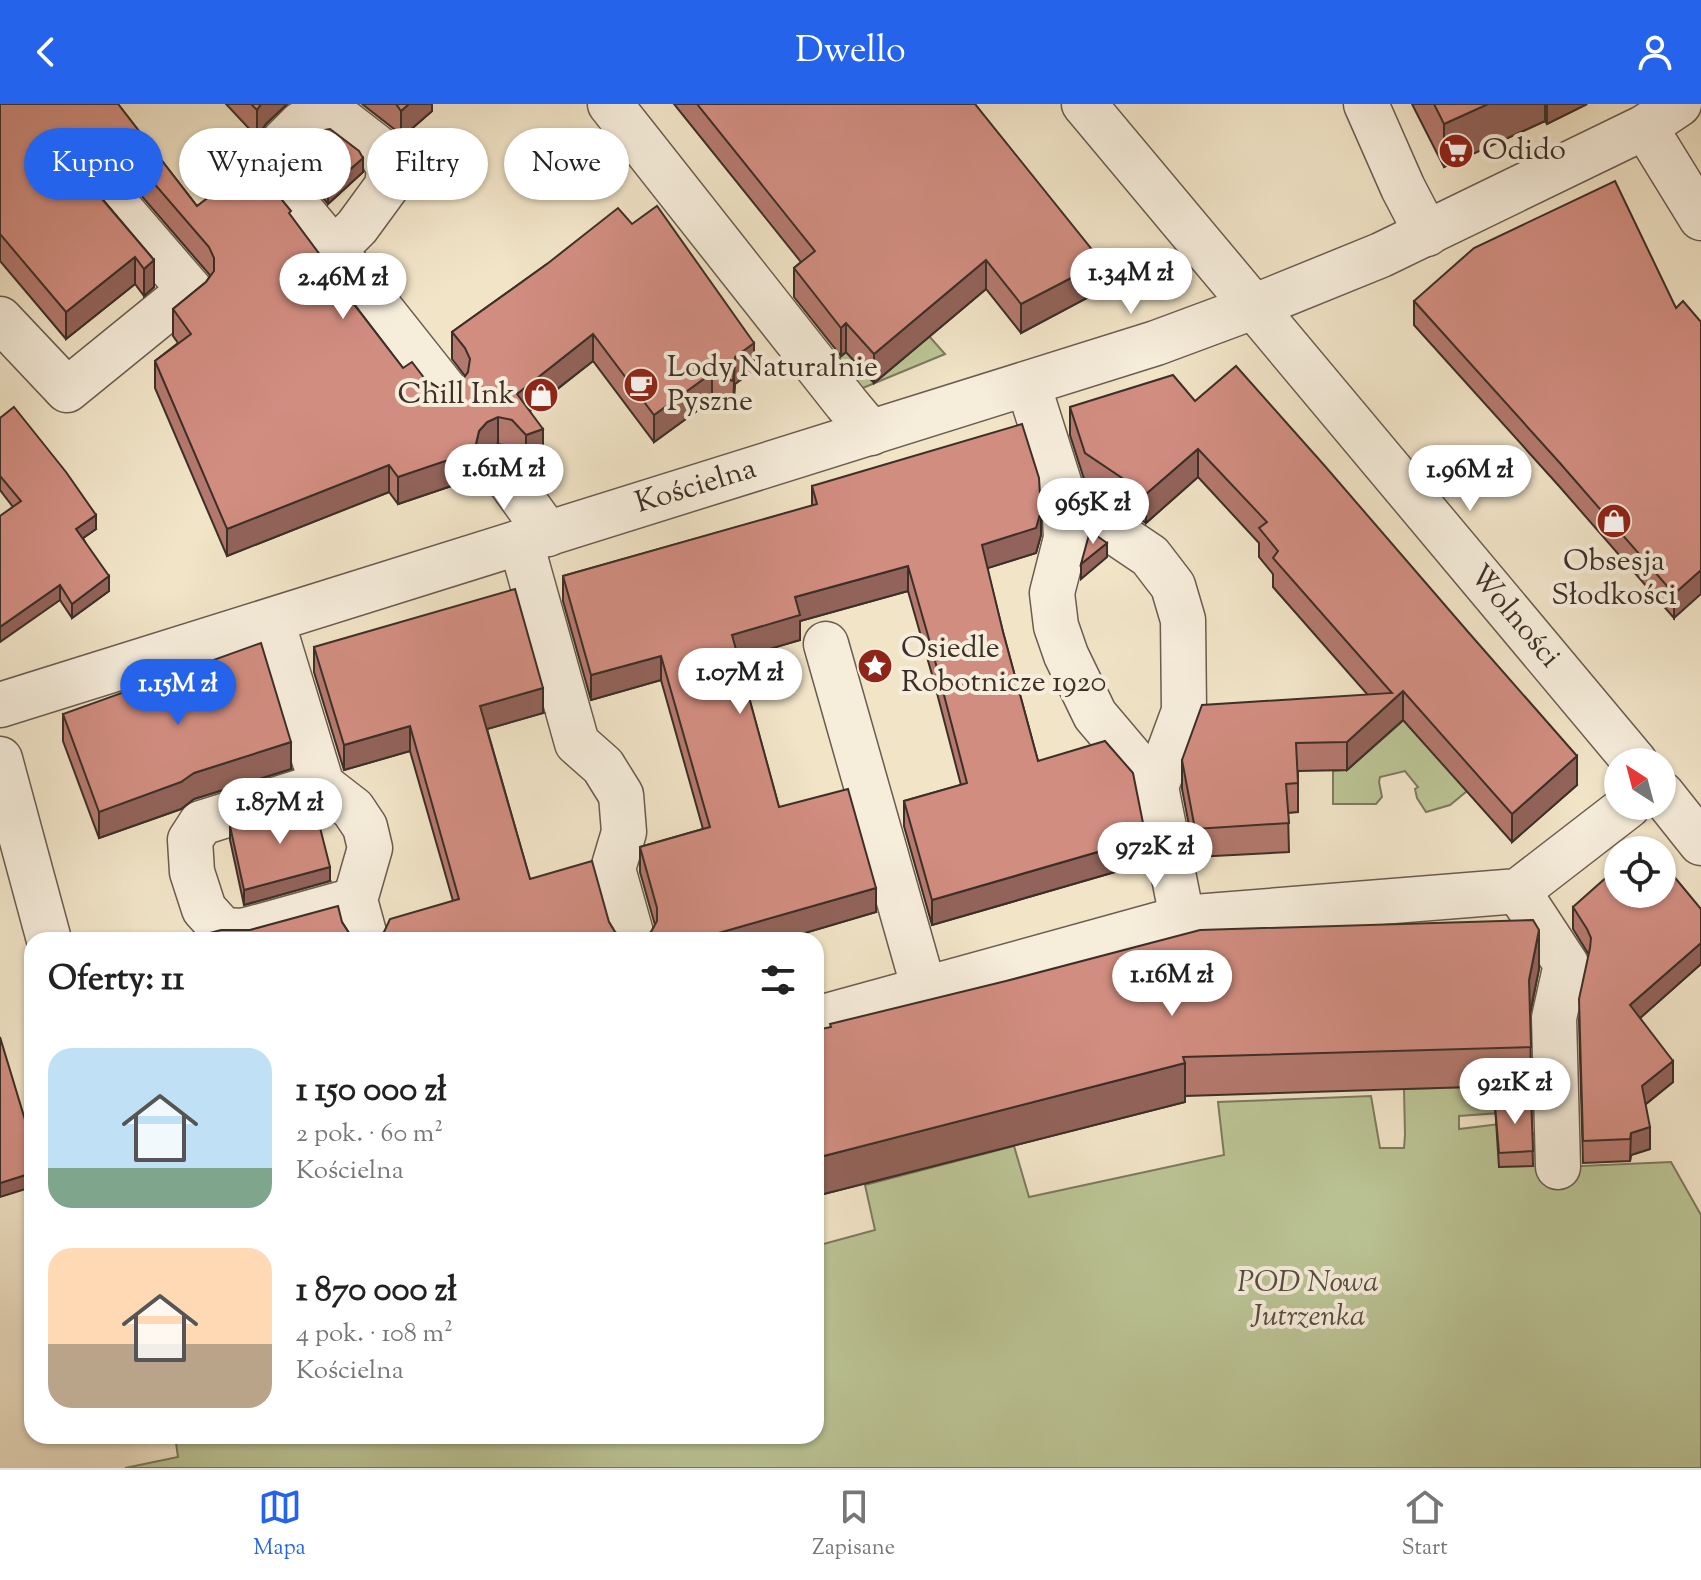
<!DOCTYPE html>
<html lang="pl">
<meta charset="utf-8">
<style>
:root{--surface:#fff;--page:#f2f2f2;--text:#222;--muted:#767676;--line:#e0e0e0;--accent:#2563eb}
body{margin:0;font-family:"Sorts Mill Goudy",serif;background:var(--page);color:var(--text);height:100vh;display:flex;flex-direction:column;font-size:30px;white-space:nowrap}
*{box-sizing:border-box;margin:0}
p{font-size:26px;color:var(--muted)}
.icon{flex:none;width:44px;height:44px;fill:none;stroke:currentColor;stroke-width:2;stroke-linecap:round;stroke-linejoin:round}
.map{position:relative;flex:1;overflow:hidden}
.drawer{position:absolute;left:24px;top:828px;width:800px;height:512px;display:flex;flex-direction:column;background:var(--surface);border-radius:24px;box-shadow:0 2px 6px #0004}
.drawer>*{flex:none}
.hud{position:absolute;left:24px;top:24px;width:800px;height:72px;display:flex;gap:16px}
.needle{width:52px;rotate:324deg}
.fabs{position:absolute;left:1604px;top:644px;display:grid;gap:16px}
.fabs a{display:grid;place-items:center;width:72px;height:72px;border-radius:50%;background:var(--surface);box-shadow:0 2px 6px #0004;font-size:40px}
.price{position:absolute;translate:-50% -68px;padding:0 18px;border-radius:28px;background:#fff;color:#222;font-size:26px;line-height:52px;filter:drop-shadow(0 2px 4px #0008)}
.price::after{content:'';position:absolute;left:50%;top:48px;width:24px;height:18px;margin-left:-12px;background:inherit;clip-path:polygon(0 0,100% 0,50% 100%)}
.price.on{background:var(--accent);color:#fff}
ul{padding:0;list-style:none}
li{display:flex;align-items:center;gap:24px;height:200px;padding:0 24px}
li span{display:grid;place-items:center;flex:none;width:224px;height:160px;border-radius:24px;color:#555}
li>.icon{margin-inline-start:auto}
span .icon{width:96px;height:96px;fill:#fffc;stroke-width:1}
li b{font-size:34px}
h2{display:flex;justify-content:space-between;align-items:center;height:96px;padding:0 24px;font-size:34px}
.tag{padding:0 28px;border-radius:36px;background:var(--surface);box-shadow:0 2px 6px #0004;font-size:28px;line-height:72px}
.tag.on{background:var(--accent);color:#fff}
header{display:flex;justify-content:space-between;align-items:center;height:104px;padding:0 24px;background:var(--accent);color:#fff;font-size:36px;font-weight:600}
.menu{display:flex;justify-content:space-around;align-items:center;height:112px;border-top:2px solid var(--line);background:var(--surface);font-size:22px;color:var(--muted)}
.menu a{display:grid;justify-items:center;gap:4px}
.menu .on{color:var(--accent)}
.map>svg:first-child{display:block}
.green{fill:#bbc495;stroke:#7c7a5e;stroke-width:2}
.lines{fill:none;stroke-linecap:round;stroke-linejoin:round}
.minor-casing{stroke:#6a5c4f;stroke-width:47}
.minor{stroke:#f6eddb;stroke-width:44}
.wall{fill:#b4796e;stroke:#3d2f27;stroke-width:2}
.shaded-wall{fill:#92635a;stroke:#3d2f27;stroke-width:2}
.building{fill:#d18d80;stroke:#3d2f27;stroke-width:2}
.labels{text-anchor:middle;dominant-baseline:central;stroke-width:8;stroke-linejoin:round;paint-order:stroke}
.poi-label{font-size:30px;fill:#3d2f27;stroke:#f6eddb;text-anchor:start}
.street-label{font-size:30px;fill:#3d2f27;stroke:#f6eddb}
.park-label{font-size:30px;font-style:italic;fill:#564d3d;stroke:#f6eddb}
</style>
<header><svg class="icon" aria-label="back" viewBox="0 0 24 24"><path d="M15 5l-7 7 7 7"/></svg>Dwello<svg class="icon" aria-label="person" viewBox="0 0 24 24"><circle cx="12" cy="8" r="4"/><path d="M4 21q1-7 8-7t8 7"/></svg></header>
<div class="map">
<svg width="1701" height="1364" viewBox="0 0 1701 1364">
<rect width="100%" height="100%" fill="#f1e4c7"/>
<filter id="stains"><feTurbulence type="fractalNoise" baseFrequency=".0025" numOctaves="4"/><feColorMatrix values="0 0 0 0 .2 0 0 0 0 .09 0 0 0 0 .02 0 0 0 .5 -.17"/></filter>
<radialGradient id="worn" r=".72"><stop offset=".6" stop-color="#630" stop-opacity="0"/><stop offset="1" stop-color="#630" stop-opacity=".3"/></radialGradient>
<g class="green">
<path d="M 929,232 L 945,250 L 858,286 L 835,258 L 846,248 L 874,278 Z"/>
<path d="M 1445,580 L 1467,687 L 1450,701 L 1426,708 L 1417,694 L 1415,685 L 1418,683 L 1405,667 L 1380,673 L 1379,678 L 1382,693 L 1376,700 L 1333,700 L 1333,667 L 1347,666 Z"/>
<path d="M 1500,982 L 1500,1009 L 1459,1012 L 1459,1025 L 1524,1017 L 1559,1063 L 1671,1058 L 1701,1111 L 1701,1364 L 125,1364 L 178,1353 L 175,1332 L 816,1332 L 816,1142 L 875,1126 L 865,1081 L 1014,1042 L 1029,1093 L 1224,1051 L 1218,998 L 1371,992 L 1380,1044 L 1404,1044 L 1405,1031 L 1404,985 Z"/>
</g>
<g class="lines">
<defs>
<g id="minor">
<path d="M 610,0 L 846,299 L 871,329"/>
<path d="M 1084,0 L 1635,658"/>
<path d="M 1366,0 L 1403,84 L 1427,130"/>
<path d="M 1645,23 L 1701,114"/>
<path d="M 334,146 L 357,123 L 387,82 L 389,65 L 379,45 L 339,14 L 320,14 L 301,20 L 284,37 L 273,53 L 274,67 L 279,80 L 334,146 L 445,286"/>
<path d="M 0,215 L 67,286 L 190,186 L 108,91"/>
<path d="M 1028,280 L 1064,394 L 1066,434 L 1052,489 L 1056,522 L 1066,551 L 1095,611 L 1156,683 L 1182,814"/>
<path d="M 501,365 L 548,430"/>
<path d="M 1064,394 L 1150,452 L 1173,482 L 1183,516 L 1184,607 L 1156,683"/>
<path d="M 521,439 L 577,639 L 603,662 L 621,691 L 624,728 L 613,765 L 633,836"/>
<path d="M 272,517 L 322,681 L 353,705 L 365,723 L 370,744 L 355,796 L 366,836"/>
<path d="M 826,540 L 924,885"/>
<path d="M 0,601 L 1156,239 L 1253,203 L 1381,151 L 1645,23 L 1679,0"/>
<path d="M 0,655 L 49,836"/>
<path d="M 322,681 L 201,719 L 190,736 L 192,768 L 204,805 L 223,826 L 243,827 L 355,796"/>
<path d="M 1662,690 L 1701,739"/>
<path d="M 1518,787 L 1566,860 L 1554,914 L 1558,1063"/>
<path d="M 816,915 L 1182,814 L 1518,787 L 1628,702"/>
</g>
</defs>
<use href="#minor" class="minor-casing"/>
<use href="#minor" class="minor"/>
</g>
<g class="wall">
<path d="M 0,0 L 118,0 L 197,102 L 260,69 L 335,175 L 403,264 L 425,275 L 437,283 L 449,284 L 460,279 L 465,272 L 452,255 L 452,228 L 547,160 L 754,266 L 735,280 L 733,304 L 712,296 L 654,338 L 593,257 L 530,307 L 543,352 L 526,357 L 512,343 L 498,340 L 487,344 L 479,354 L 478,373 L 398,400 L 389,388 L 227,452 L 155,284 L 155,257 L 178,239 L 173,232 L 173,205 L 206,178 L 210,172 L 209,170 L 127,75 L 115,67 L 103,67 L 92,72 L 88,78 L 154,156 L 154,183 L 144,192 L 135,180 L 66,235 L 0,157 Z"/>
<path d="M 226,0 L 287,0 L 266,20 L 257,33 Z"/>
<path d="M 362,0 L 432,0 L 432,7 L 401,34 L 394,25 Z"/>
<path d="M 674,0 L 975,0 L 1102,186 L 1021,229 L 986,185 L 874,279 L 846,248 L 841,252 L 794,193 L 794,164 L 801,158 Z"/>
<path d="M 1412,0 L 1587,0 L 1547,20 L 1545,17 L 1444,63 Z"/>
<path d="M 299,46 L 363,68 L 328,100 L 301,67 L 299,60 Z"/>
<path d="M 1414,197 L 1676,204 L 1674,514 L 1559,382 L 1414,221 Z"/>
<path d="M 1195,297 L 1577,681 L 1512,738 L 1403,616 L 1347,666 L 1298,667 L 1298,708 L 1288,709 L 1289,748 L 1195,753 L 1182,685 L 1182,656 L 1368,591 L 1273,483 L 1273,470 L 1259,453 L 1259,439 L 1198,373 L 1146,419 L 1085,378 L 1070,331 L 1070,303 Z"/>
<path d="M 0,314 L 96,425 L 83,434 L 109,487 L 72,514 L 60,496 L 13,403 L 0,386 Z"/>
<path d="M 812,382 L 1041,431 L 1036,449 L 987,464 L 1003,528 L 1038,657 L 1146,759 L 932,821 L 904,722 L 904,697 L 961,681 L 933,574 L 908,487 L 800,517 L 800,536 L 738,554 L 779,703 L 876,808 L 781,836 L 184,836 L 250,826 L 342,818 L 349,829 L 359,835 L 372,835 L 453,797 L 410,647 L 344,666 L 314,568 L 314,543 L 543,609 L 487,625 L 530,775 L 609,818 L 615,828 L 626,835 L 640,835 L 651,828 L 655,821 L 640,768 L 640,743 L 703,725 L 661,576 L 591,596 L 563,497 L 563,472 L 812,402 Z"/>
<path d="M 63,610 L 291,665 L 194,695 L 181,705 L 99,734 L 63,637 Z"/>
<path d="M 230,722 L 330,777 L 244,801 L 230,736 Z"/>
<path d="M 1573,803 L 1701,860 L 1640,914 L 1673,978 L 1645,1001 L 1650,1045 L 1631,1051 L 1630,1057 L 1583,1059 L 1579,916 L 1589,851 L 1573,825 Z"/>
<path d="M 1539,865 L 1530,910 L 1531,981 L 1185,992 L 1185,998 L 816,1092 L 816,926 Z"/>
<path d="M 1531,992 L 1533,1062 L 1499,1063 L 1495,1001 Z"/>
</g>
<g class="shaded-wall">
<path d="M 261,0 L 287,0 L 266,20 L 257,33 L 257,6 Z"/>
<path d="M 409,0 L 432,0 L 432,7 L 401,34 L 401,7 Z"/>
<path d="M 1488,0 L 1545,0 L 1545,17 L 1444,63 L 1444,20 Z"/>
<path d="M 1547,0 L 1587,0 L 1547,20 Z"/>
<path d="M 103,40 L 103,67 L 92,72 L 85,82 L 84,70 L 85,55 L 92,45 Z"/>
<path d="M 363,54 L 363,68 L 328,100 L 328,85 Z"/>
<path d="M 135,153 L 135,180 L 66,235 L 66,208 Z"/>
<path d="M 154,156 L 154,183 L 144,192 L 144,165 Z"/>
<path d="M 986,156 L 986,185 L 874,279 L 874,250 Z"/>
<path d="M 1102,158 L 1102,186 L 1021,229 L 1021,200 Z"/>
<path d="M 846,219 L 846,248 L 841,252 L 841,224 Z"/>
<path d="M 593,230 L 593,257 L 517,316 L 517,290 Z"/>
<path d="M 754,239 L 754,266 L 735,280 L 733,304 L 735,253 Z"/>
<path d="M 712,269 L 712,296 L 654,338 L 654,311 Z"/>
<path d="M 498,313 L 498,340 L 487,344 L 479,354 L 478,373 L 398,400 L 398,373 L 476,340 L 479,327 L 487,318 Z"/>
<path d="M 543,325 L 543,352 L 526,357 L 526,331 Z"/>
<path d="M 1198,345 L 1198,373 L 1146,419 L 1146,390 Z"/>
<path d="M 389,361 L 389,388 L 227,452 L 227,425 Z"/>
<path d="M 1041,407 L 1041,431 L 1036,449 L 982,466 L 982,441 Z"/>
<path d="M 96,411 L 96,425 L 76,439 L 76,425 Z"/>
<path d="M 1107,439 L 1107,453 L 1081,475 L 1081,460 Z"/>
<path d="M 908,462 L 908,487 L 800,517 L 800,536 L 732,556 L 732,531 L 795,493 Z"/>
<path d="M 1701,466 L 1701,490 L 1674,514 L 1674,490 Z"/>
<path d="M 109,472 L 109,487 L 72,514 L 72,500 Z"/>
<path d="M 60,481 L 60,496 L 0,538 L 0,523 Z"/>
<path d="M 661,552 L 661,576 L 591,596 L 591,571 Z"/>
<path d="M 543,584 L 543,609 L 480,627 L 480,602 Z"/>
<path d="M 1403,587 L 1403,616 L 1347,666 L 1347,638 Z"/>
<path d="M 410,622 L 410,647 L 344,666 L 344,641 Z"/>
<path d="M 291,638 L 291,665 L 194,695 L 181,705 L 99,734 L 99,708 L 194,669 Z"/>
<path d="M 1577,652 L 1577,681 L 1512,738 L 1512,710 Z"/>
<path d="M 1146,734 L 1146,759 L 932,821 L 932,796 Z"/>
<path d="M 330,763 L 330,777 L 244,801 L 244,786 Z"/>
<path d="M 876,784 L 876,808 L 781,836 L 694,836 Z"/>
<path d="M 1539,826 L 1539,865 L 1529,914 L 1529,876 Z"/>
<path d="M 1701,839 L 1701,860 L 1630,923 L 1630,901 Z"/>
<path d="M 1673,957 L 1673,978 L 1642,1003 L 1642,982 Z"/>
<path d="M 1185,959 L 1185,998 L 816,1092 L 816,1054 Z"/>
<path d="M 1650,1023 L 1650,1045 L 1631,1051 L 1630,1057 L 1631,1029 Z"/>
<path d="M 32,1069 L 32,1083 L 0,1093 L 0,1079 Z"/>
</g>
<g class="building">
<path d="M 0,0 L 118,0 L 197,102 L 254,58 L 260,69 L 291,107 L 289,109 L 335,171 L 333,173 L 403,264 L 412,258 L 425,275 L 437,283 L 449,284 L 460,279 L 468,268 L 470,255 L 465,244 L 452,228 L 547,160 L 618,104 L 632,120 L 657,102 L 754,239 L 735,253 L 733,277 L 712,269 L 654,311 L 593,230 L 517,290 L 543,325 L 526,331 L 512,316 L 498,313 L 487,318 L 479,327 L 476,340 L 478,346 L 398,373 L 389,361 L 227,425 L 155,257 L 191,230 L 173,205 L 206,178 L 214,167 L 214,154 L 209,143 L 127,48 L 115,40 L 103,40 L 92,45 L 85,55 L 84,70 L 89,80 L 154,156 L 144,165 L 135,153 L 66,208 L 0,130 Z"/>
<path d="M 251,0 L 261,0 L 257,6 Z"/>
<path d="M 396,0 L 409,0 L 401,7 Z"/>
<path d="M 697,0 L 975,0 L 1102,158 L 1021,200 L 986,156 L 874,250 L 846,219 L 841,224 L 794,164 L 815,147 Z"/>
<path d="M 1434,0 L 1488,0 L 1444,20 Z"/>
<path d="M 330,25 L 359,47 L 363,54 L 328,85 L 301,53 L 299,46 L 314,28 Z"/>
<path d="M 1615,77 L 1676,204 L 1683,197 L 1701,218 L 1701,466 L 1674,490 L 1559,358 L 1414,197 L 1474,144 Z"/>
<path d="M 1236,262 L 1324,361 L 1469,529 L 1577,652 L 1512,710 L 1403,587 L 1347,638 L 1296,639 L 1298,679 L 1286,680 L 1289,719 L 1195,725 L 1182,656 L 1202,601 L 1392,589 L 1273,454 L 1278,447 L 1259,424 L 1267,418 L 1198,345 L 1146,390 L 1085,349 L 1070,303 L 1173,271 L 1195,297 Z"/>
<path d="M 14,303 L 66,368 L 96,411 L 76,425 L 109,472 L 72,500 L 60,481 L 0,523 L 0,412 L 21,397 L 0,372 L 0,314 Z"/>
<path d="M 1022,320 L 1039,374 L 1041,407 L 1036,424 L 982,441 L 1003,528 L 1038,657 L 1105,637 L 1133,669 L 1146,734 L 932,796 L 904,697 L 967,679 L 933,549 L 908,462 L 795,493 L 800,511 L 732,531 L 779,703 L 848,685 L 876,784 L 694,836 L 184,836 L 221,826 L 250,826 L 338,802 L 342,818 L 349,829 L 359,835 L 372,835 L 384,828 L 390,815 L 459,795 L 410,622 L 344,641 L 314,543 L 515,485 L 543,584 L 480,602 L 530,775 L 592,757 L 609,818 L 615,828 L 626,835 L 640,835 L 651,828 L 657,817 L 657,804 L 640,743 L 710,723 L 661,552 L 591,571 L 563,472 L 817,400 L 812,382 Z"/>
<path d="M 1090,427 L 1107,439 L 1081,460 Z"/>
<path d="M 261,539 L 291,638 L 194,669 L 181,678 L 99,708 L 63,610 Z"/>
<path d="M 313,696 L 330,763 L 244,786 L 230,722 Z"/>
<path d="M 1646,739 L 1652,746 L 1638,746 Z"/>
<path d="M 1662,758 L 1701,805 L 1701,839 L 1630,901 L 1673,957 L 1642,982 L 1650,1023 L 1631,1029 L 1630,1035 L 1583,1037 L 1579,895 L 1590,844 L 1591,834 L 1587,825 L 1573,803 L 1618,763 L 1618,790 L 1662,790 Z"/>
<path d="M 1533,816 L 1539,826 L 1529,876 L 1531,943 L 1183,953 L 1185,959 L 816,1054 L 816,926 L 831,923 L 830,920 L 1006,877 L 1200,826 Z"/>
<path d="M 0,933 L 32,1039 L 32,1069 L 0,1079 Z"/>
<path d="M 1531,992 L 1533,1047 L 1499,1049 L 1495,1001 Z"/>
</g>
<defs>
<symbol id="supermarket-disc" viewBox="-11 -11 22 22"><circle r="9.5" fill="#8f2418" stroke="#f6eddb"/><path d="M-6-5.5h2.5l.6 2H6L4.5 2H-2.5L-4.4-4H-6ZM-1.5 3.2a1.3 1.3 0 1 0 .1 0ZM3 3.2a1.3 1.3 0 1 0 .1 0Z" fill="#fff"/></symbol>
<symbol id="cafe-disc" viewBox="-11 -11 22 22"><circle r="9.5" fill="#8f2418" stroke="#f6eddb"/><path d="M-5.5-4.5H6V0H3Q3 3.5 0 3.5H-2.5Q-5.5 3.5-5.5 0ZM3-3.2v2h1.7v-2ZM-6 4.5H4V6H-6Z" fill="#fff"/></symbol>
<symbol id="shop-disc" viewBox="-11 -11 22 22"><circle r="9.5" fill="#8f2418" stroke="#f6eddb"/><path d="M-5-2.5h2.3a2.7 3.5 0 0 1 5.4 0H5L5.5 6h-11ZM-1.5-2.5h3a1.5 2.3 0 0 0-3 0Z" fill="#fff"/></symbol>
<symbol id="sight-disc" viewBox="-11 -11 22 22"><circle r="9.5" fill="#8f2418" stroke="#f6eddb"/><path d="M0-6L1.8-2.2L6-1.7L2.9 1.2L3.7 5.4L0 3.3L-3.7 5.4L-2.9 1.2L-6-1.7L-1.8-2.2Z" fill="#fff"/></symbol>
</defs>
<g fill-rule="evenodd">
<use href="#supermarket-disc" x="1436" y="27" width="40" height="40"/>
<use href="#cafe-disc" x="621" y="261" width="40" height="40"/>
<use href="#shop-disc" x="521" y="271" width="40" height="40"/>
<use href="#shop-disc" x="1594" y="397" width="40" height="40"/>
<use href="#sight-disc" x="855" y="542" width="40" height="40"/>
</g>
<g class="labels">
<g class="poi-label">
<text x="1482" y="47">Odido</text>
<text x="667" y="264">Lody Naturalnie<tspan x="667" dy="34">Pyszne</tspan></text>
<text x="515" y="291" text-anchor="end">Chill Ink</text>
<text x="1614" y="458" text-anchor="middle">Obsesja<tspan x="1614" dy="34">Słodkości</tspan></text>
<text x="901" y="545">Osiedle<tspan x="901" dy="34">Robotnicze 1920</tspan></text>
</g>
<g class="street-label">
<text transform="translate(696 383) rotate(-17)">Kościelna</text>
<text transform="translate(1514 513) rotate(50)">Wolności</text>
</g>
<g class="park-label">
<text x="1308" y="1179">POD Nowa<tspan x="1308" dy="34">Jutrzenka</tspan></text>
</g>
</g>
<rect width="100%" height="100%" filter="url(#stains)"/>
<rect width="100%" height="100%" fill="url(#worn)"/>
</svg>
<div class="fabs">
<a><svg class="needle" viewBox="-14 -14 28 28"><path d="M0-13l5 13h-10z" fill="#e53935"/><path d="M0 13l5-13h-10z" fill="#767676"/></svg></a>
<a><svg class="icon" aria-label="locate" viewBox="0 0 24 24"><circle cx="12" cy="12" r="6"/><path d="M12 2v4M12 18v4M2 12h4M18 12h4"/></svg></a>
</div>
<b class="price" style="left:1131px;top:212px">1.34M zł</b>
<b class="price" style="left:343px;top:217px">2.46M zł</b>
<b class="price" style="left:504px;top:408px">1.61M zł</b>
<b class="price" style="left:1470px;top:409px">1.96M zł</b>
<b class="price" style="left:1093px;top:442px">965K zł</b>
<b class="price" style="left:740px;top:612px">1.07M zł</b>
<b class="price on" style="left:178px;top:623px">1.15M zł</b>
<b class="price" style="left:280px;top:742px">1.87M zł</b>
<b class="price" style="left:1155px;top:786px">972K zł</b>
<b class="price" style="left:1172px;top:914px">1.16M zł</b>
<b class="price" style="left:1515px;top:1022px">921K zł</b>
<div class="hud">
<a class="tag on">Kupno</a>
<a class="tag">Wynajem</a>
<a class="tag">Filtry</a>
<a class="tag">Nowe</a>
</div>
<section class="drawer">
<h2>Oferty: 11<svg class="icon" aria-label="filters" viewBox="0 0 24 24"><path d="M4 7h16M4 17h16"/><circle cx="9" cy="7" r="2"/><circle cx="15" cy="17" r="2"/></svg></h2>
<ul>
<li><span style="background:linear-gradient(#bfe0f5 75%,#7fa58c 0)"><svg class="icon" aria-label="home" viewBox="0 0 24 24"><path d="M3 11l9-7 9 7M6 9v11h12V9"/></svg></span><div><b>1 150 000 zł</b><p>2 pok. · 60 m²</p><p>Kościelna</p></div></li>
<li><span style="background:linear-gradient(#ffd9b3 60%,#b9a48a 0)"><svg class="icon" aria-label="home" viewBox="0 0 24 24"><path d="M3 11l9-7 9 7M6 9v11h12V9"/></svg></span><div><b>1 870 000 zł</b><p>4 pok. · 108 m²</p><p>Kościelna</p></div></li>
</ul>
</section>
</div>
<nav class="menu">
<a class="on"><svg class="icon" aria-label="map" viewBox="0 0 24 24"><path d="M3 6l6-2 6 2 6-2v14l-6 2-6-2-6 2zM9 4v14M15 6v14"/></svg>Mapa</a>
<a><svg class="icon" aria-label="saved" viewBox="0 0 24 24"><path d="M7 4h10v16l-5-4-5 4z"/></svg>Zapisane</a>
<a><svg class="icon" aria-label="home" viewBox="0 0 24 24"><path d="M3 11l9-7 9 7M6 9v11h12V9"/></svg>Start</a>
</nav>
